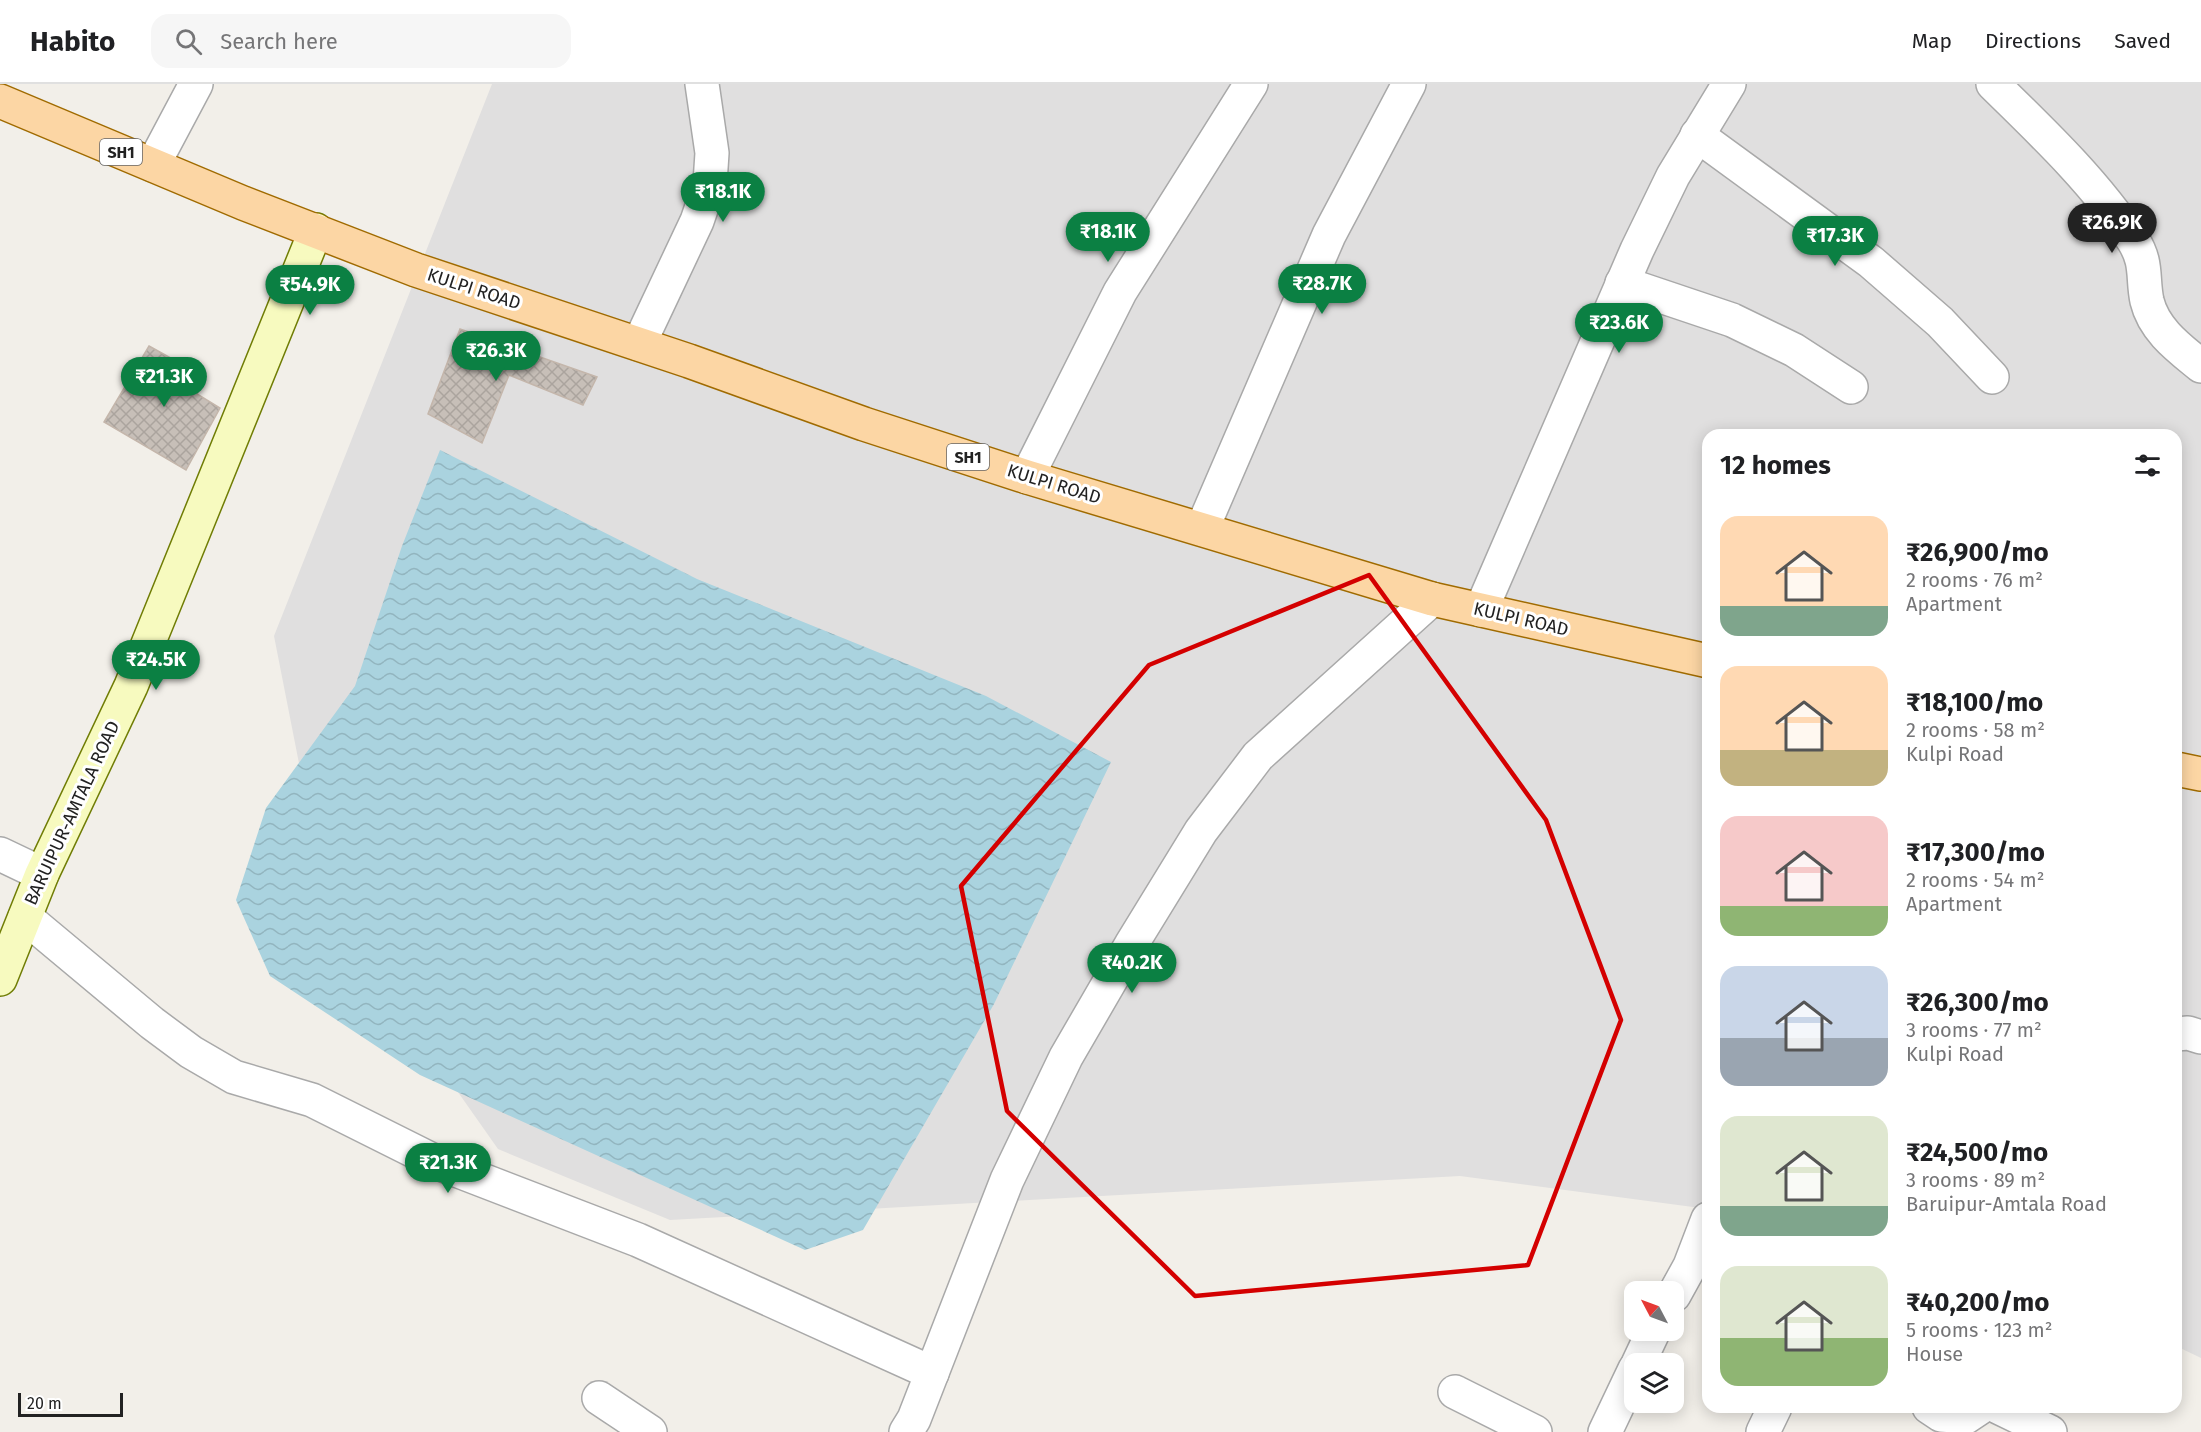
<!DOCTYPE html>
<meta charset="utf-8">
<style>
:root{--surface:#fff;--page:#f6f6f6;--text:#202124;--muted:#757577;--line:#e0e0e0;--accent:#0b8043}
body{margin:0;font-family:"Fira Sans",sans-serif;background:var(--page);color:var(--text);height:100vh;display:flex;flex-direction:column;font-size:22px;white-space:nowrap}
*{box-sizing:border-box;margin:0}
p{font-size:20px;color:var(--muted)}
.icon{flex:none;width:33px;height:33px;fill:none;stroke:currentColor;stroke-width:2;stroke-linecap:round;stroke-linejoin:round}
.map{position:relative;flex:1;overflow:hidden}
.side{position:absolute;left:1702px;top:345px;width:480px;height:984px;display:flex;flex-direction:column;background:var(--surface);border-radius:18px;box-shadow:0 3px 15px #0003}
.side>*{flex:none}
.needle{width:39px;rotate:311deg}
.tools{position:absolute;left:1624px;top:1197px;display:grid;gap:12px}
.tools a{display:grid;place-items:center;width:60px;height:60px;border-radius:12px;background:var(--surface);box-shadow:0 3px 15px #0003;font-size:30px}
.scale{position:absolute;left:18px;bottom:15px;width:105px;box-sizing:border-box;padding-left:6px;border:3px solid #222;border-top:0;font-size:16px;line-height:21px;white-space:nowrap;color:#222;-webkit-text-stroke:4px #fff;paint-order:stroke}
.price{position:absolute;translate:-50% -51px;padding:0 14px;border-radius:21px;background:var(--accent);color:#fff;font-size:20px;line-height:39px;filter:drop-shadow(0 2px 3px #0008)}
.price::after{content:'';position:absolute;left:50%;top:36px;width:18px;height:14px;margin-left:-9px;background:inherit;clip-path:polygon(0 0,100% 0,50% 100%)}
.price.current{background:#222;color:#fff}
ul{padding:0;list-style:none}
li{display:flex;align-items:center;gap:18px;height:150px;padding:0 18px}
li span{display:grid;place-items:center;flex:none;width:168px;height:120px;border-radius:18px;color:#555}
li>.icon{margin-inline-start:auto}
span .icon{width:72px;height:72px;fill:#fffc;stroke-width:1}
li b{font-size:26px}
h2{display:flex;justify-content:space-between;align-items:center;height:72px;padding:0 18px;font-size:26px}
header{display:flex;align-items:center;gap:36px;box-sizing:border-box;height:84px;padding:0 30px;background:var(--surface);border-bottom:2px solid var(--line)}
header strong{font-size:28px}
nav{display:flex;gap:33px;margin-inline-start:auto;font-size:21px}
.search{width:420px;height:54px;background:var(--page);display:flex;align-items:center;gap:15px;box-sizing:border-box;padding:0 21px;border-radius:18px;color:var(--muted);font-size:22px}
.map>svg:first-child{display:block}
.residential{fill:#e0dfdf}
.water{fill:url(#water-waves)}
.building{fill:url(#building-cross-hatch);stroke:#c4b6ab;stroke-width:1.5}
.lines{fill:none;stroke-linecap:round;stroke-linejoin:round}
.minor-casing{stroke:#a9a9a9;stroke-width:36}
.tertiary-casing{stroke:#a9a9a9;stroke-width:36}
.secondary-casing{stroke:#707d05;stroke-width:36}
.primary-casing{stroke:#a06b00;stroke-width:36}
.minor{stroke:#fff;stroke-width:33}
.tertiary{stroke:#fff;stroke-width:33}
.secondary{stroke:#f7fabf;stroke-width:33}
.primary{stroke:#fcd6a4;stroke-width:33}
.marked{fill:none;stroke:#d40000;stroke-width:4.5;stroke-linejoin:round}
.labels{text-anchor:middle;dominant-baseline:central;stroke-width:6;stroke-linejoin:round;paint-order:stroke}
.shield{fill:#fff;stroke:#646464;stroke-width:1.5}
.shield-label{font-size:16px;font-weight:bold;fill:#222}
.street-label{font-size:18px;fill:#222;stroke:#fff}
</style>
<header>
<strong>Habito</strong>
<div class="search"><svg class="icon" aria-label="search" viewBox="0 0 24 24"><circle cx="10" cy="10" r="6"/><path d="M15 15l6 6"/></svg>Search here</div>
<nav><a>Map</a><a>Directions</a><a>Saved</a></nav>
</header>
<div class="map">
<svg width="2201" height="1348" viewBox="0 0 2201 1348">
<defs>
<pattern id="water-waves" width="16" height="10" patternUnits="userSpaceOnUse" patternTransform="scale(1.5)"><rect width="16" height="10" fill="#aad3df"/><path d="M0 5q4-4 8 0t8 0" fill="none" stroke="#92b5bf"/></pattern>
<pattern id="building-cross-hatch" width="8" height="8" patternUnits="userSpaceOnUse" patternTransform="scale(1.5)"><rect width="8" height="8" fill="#c7bfb8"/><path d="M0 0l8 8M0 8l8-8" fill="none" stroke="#aba49e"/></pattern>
</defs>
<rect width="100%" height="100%" fill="#f2efe9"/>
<path class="residential" d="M 492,0 L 2201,0 L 2201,1274 L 2176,1262 L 2176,351 L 1708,351 L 1708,1125 L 1460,1092 L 670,1136 L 498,1065 L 327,822 L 274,552 Z"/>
<path class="water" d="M 440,366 L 697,495 L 986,612 L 1111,678 L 994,920 L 863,1146 L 805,1166 L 420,991 L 270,892 L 236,816 L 266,724 L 355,602 L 402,462 Z"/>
<g class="building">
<path d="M 460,245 L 597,293 L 583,321 L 509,291 L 482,359 L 428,330 Z"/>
<path d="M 149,262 L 205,293 L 197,310 L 220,324 L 186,386 L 104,338 Z"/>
</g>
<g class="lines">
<defs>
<g id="minor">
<path d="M 1993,0 C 2042,48 2095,98 2133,156 C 2148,179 2142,194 2147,217 C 2154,246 2179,264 2201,282"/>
<path d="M 1697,51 L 1871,178 L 1940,238 L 1992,293"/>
<path d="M 1622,199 L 1732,236 L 1794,266 L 1851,303"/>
<path d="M 639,260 L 697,137 L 710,99 L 712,69 L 702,0"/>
<path d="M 1027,393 L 1120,208 L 1251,0"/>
<path d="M 1202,445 L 1329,151 L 1409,0"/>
<path d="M 1481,526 L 1637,166 L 1673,92 L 1729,0"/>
<path d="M 0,770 L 42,790"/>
<path d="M 25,833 L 152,939 L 191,968 L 234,993 L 312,1016 L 438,1079 L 638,1156 L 932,1289"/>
<path d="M 2176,950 L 2188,949 L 2201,953"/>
<path d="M 1674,1211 L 1690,1182 L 1708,1135"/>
<path d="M 1638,1280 L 1654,1246"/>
<path d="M 1455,1308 L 1535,1348"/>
<path d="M 599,1314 L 650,1348"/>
<path d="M 1929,1323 L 1941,1331 L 1966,1333 L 1981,1323"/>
<path d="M 1998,1323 L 2050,1348"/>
<path d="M 906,1348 L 914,1335 L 1007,1096 L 1066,973 L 1131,861 L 1201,747 L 1258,672 L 1432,515"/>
<path d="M 1605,1348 L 1635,1285"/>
<path d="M 1763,1348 L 1775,1323"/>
</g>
<path id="tertiary" d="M 153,81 L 196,0"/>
<path id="secondary" d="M 0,895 L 42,790 L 131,602 L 316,146"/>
<g id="primary">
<path d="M 0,17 L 243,119 L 416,186 L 689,277 L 864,340 L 1027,393 L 1432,515 L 1708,577"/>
<path d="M 2176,685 L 2201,690"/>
</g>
</defs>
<use href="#minor" class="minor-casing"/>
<use href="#tertiary" class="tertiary-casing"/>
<use href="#secondary" class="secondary-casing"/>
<use href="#primary" class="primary-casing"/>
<use href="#minor" class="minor"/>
<use href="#tertiary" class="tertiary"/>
<use href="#secondary" class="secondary"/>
<use href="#primary" class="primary"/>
</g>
<path class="marked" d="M 1369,491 L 1546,736 L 1621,936 L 1528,1181 L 1195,1212 L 1007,1027 L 961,802 L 1149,581 Z"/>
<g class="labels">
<g class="shield">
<rect x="100" y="55" width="42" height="26" rx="4.5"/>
<rect x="947" y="360" width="42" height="26" rx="4.5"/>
</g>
<g class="shield-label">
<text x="121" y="68">SH1</text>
<text x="968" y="373">SH1</text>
</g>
<g class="street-label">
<text transform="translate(474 205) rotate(18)">KULPI ROAD</text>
<text transform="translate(1054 400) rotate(17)">KULPI ROAD</text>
<text transform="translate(1521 535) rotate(13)">KULPI ROAD</text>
<text transform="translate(72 729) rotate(-65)">BARUIPUR-AMTALA ROAD</text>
</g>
</g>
</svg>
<div class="tools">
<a><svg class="needle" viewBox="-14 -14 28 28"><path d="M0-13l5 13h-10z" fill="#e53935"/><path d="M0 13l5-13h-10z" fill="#757577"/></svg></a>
<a><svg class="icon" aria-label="layers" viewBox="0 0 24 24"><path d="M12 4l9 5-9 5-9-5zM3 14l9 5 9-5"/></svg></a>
</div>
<div class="scale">20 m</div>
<b class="price" style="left:723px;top:139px">₹18.1K</b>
<b class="price current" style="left:2112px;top:170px">₹26.9K</b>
<b class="price" style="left:1108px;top:179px">₹18.1K</b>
<b class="price" style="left:1835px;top:183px">₹17.3K</b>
<b class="price" style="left:1322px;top:231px">₹28.7K</b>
<b class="price" style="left:310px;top:232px">₹54.9K</b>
<b class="price" style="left:1619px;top:270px">₹23.6K</b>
<b class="price" style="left:496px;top:298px">₹26.3K</b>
<b class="price" style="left:164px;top:324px">₹21.3K</b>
<b class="price" style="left:156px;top:607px">₹24.5K</b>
<b class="price" style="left:1132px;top:910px">₹40.2K</b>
<b class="price" style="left:448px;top:1110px">₹21.3K</b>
<section class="side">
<h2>12 homes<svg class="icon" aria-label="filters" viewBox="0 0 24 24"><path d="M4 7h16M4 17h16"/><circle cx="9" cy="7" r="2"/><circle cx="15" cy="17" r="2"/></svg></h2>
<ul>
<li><span style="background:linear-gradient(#ffd9b3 75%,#7fa58c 0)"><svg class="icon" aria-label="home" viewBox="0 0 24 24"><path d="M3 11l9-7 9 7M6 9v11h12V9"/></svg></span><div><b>₹26,900/mo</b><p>2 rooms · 76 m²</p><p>Apartment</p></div></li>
<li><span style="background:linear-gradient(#ffd9b3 70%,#c2b280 0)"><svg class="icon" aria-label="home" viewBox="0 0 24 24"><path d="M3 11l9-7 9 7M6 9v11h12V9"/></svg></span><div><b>₹18,100/mo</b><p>2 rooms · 58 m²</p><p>Kulpi Road</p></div></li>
<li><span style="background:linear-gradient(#f6c9c9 75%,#8fb573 0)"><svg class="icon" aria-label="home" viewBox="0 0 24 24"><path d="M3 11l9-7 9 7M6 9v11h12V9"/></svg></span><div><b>₹17,300/mo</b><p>2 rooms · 54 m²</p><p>Apartment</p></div></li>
<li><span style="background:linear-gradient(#c9d6e8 60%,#9aa5b1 0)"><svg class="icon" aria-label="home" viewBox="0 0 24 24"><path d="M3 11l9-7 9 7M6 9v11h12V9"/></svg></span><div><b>₹26,300/mo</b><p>3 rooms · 77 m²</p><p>Kulpi Road</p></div></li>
<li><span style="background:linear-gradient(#dfe7d0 75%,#7fa58c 0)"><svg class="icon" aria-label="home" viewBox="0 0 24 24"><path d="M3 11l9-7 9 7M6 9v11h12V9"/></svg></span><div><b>₹24,500/mo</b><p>3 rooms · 89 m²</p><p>Baruipur-Amtala Road</p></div></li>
<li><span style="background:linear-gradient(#dfe7d0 60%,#8fb573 0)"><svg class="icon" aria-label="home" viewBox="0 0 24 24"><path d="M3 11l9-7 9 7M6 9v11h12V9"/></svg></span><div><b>₹40,200/mo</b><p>5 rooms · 123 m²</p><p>House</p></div></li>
</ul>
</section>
</div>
